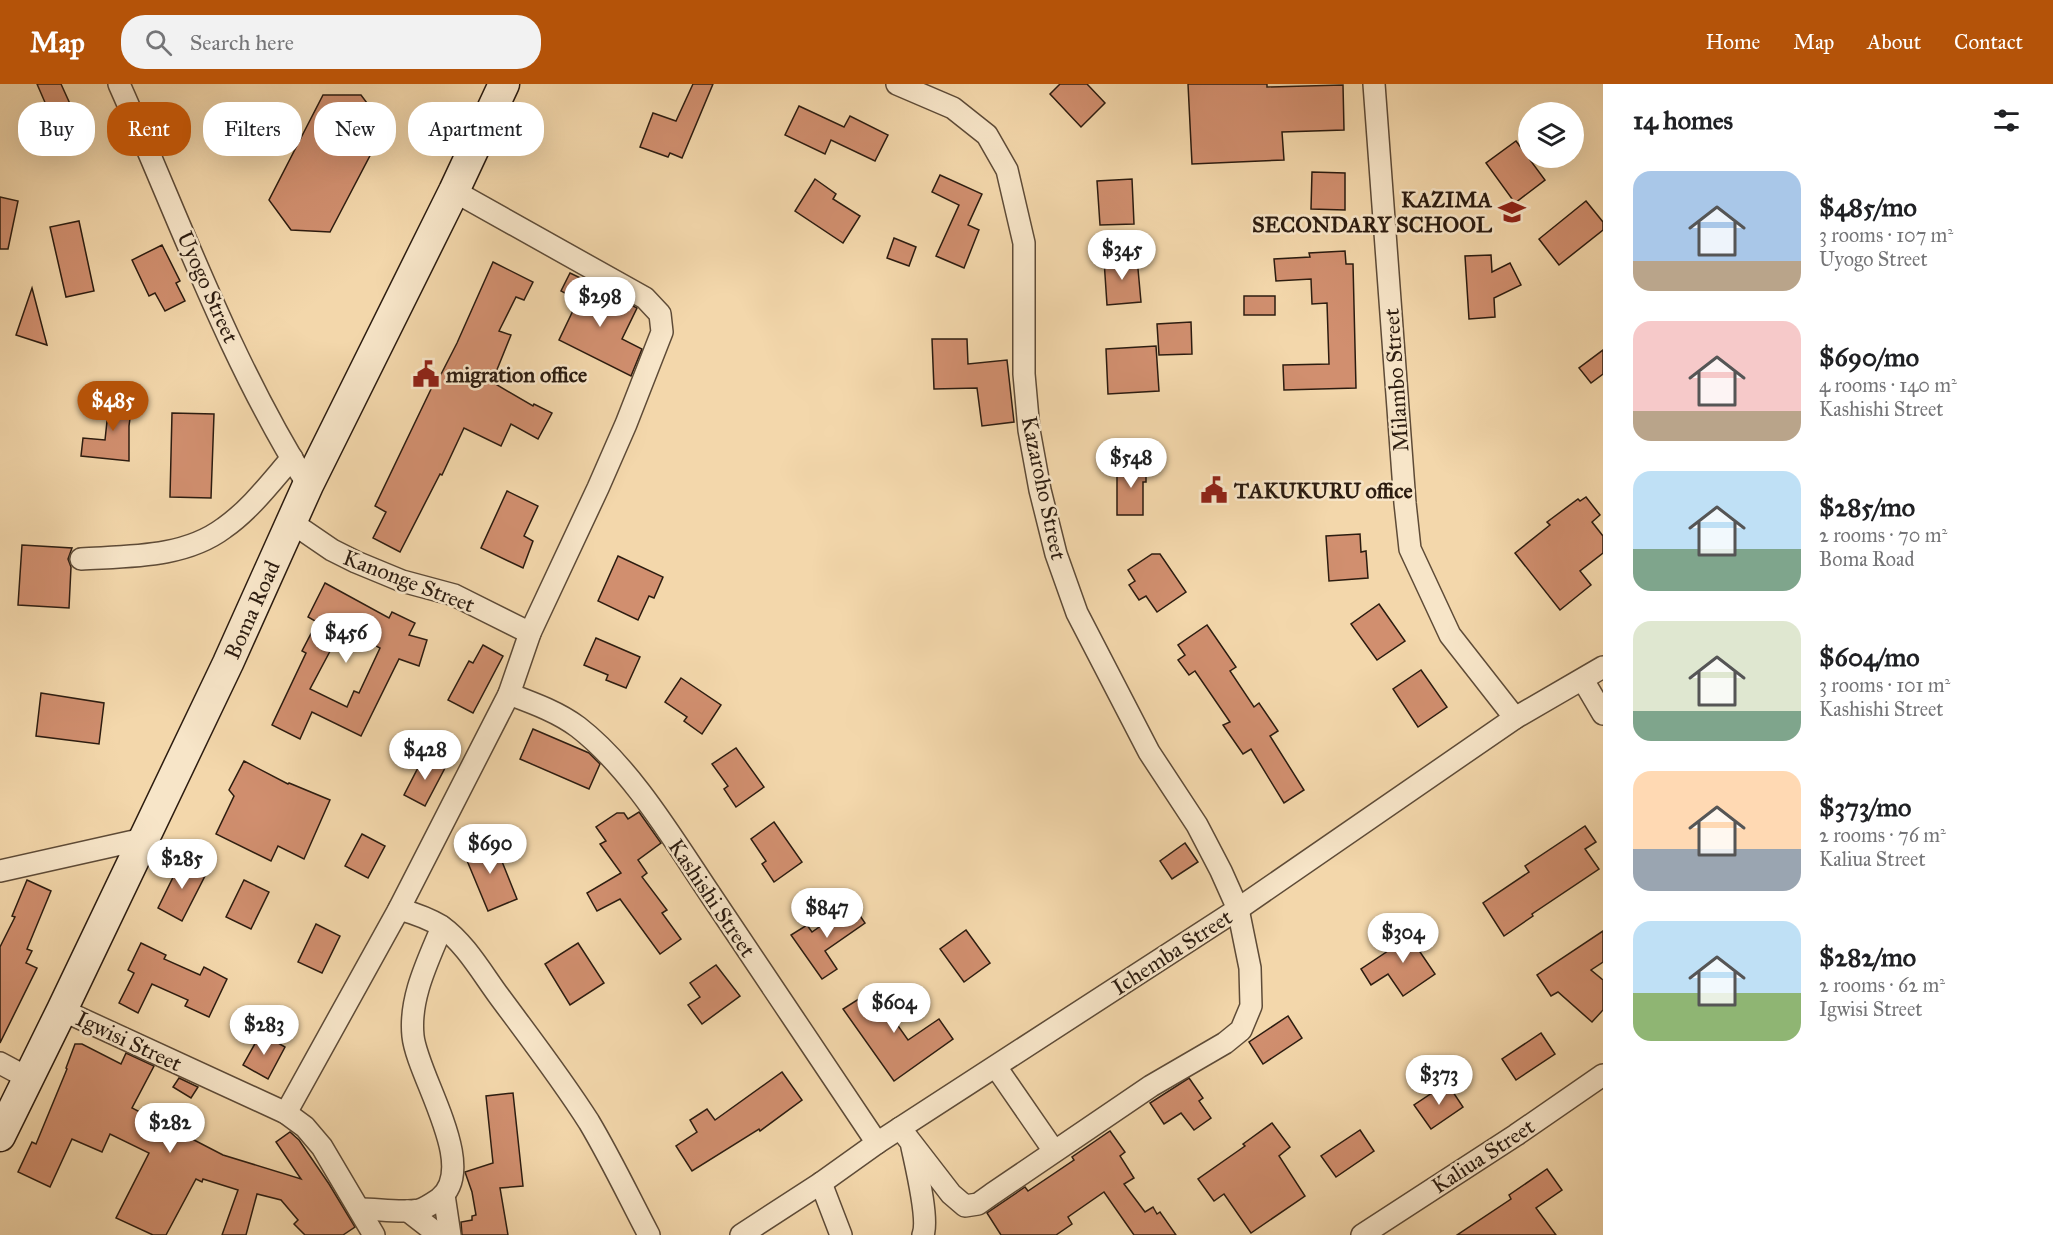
<!DOCTYPE html>
<meta charset="utf-8">
<style>
:root{--surface:#fff;--page:#f2f2f2;--text:#202124;--muted:#757577;--accent:#b45309}
body{margin:0;font-family:"IM FELL Great Primer",serif;background:var(--page);color:var(--text);height:100vh;display:flex;flex-direction:column;font-size:22px;white-space:nowrap}
*{box-sizing:border-box;margin:0}
p{font-size:20px;color:var(--muted)}
.icon{flex:none;width:33px;height:33px;fill:none;stroke:currentColor;stroke-width:2;stroke-linecap:round;stroke-linejoin:round}
.map{position:relative;flex:1;overflow:hidden}
.side{display:flex;flex-direction:column;background:var(--surface);width:450px}
.side>*{flex:none}
.hud{position:absolute;left:18px;top:18px;width:570px;height:54px;display:flex;gap:12px}
.tools{position:absolute;left:1518px;top:18px;display:grid;gap:12px}
.tools a{display:grid;place-items:center;width:66px;height:66px;border-radius:50%;background:var(--surface);box-shadow:0 6px 24px #0002;font-size:30px}
.price{position:absolute;translate:-50% -51px;padding:0 14px;border-radius:21px;background:#fff;color:#222;font-size:20px;line-height:39px;filter:drop-shadow(0 2px 3px #0008)}
.price::after{content:'';position:absolute;left:50%;top:36px;width:18px;height:14px;margin-left:-9px;background:inherit;clip-path:polygon(0 0,100% 0,50% 100%)}
.price.on{background:var(--accent);color:#fff}
ul{padding:0;list-style:none}
li{display:flex;align-items:center;gap:18px;height:150px;padding:0 30px}
li span{display:grid;place-items:center;flex:none;width:168px;height:120px;border-radius:18px;color:#555}
li>.icon{margin-inline-start:auto}
span .icon{width:72px;height:72px;fill:#fffc;stroke-width:1}
li b{font-size:26px}
h2{display:flex;justify-content:space-between;align-items:center;height:72px;padding:0 30px;font-size:26px}
.tag{padding:0 21px;border-radius:24px;background:var(--surface);box-shadow:0 6px 24px #0002;font-size:21px;line-height:54px}
.tag.on{background:var(--accent);color:#fff}
header{display:flex;align-items:center;gap:36px;box-sizing:border-box;height:84px;padding:0 30px;background:var(--accent);color:#fff}
header strong{font-size:28px}
nav{display:flex;gap:33px;margin-inline-start:auto;font-size:21px}
.search{width:420px;height:54px;background:var(--page);display:flex;align-items:center;gap:15px;box-sizing:border-box;padding:0 21px;border-radius:24px;color:var(--muted);font-size:22px}
main{display:flex;flex:1;min-height:0}
.map>svg:first-child{display:block}
.building{fill:#d18f6f;stroke:#2c1c10;stroke-width:1.5;fill-rule:evenodd}
.lines{fill:none;stroke-linecap:round;stroke-linejoin:round}
.street-casing{stroke:#5e4b37;stroke-width:24}
.secondary-casing{stroke:#2c1c10;stroke-width:33}
.street{stroke:#f7e5c8;stroke-width:21}
.secondary{stroke:#f7e5c8;stroke-width:30}
.labels{text-anchor:middle;dominant-baseline:central;stroke-width:5;stroke-linejoin:round;paint-order:stroke}
.poi-label{font-size:22px;font-weight:bold;fill:#2c1c10;stroke:#f7e5c8;text-anchor:start}
.street-label{font-size:22px;fill:#2c1c10;stroke:#f7e5c8}
</style>
<header>
<strong>Map</strong>
<div class="search"><svg class="icon" aria-label="search" viewBox="0 0 24 24"><circle cx="10" cy="10" r="6"/><path d="M15 15l6 6"/></svg>Search here</div>
<nav><a>Home</a><a>Map</a><a>About</a><a>Contact</a></nav>
</header>
<main>
<div class="map">
<svg width="1603" height="1151" viewBox="0 0 1603 1151">
<rect width="100%" height="100%" fill="#f3d7ab"/>
<filter id="stains"><feTurbulence type="fractalNoise" baseFrequency=".00333" numOctaves="4"/><feColorMatrix values="0 0 0 0 .2 0 0 0 0 .09 0 0 0 0 .02 0 0 0 .5 -.17"/></filter>
<radialGradient id="worn" r=".72"><stop offset=".6" stop-color="#630" stop-opacity="0"/><stop offset="1" stop-color="#630" stop-opacity=".3"/></radialGradient>
<g class="building">
<path d="M 37,0 L 61,0 L 80,42 L 32,64 L 25,33 L 47,23 Z"/>
<path d="M 693,0 L 713,0 L 682,74 L 670,69 L 668,73 L 640,63 L 653,29 L 676,37 Z"/>
<path d="M 1060,0 L 1087,0 L 1105,19 L 1081,43 L 1050,10 Z"/>
<path d="M 1188,0 L 1267,0 L 1267,3 L 1343,1 L 1344,46 L 1282,48 L 1284,76 L 1192,80 Z"/>
<path d="M 323,11 L 361,11 L 385,43 L 330,148 L 291,146 L 269,116 Z"/>
<path d="M 799,22 L 844,43 L 850,32 L 888,51 L 875,77 L 831,56 L 825,70 L 785,51 Z"/>
<path d="M 1516,57 L 1545,96 L 1515,119 L 1486,79 Z"/>
<path d="M 1312,88 L 1345,89 L 1345,126 L 1311,125 Z"/>
<path d="M 940,91 L 982,110 L 968,141 L 979,146 L 964,184 L 936,172 L 959,121 L 932,108 Z"/>
<path d="M 815,95 L 836,110 L 833,115 L 860,132 L 843,159 L 795,127 Z"/>
<path d="M 1132,95 L 1134,140 L 1100,141 L 1097,97 Z"/>
<path d="M 0,113 L 18,117 L 8,165 L 0,165 Z"/>
<path d="M 1586,117 L 1603,138 L 1603,146 L 1559,181 L 1539,155 Z"/>
<path d="M 79,137 L 94,207 L 66,213 L 50,143 Z"/>
<path d="M 894,154 L 916,163 L 909,182 L 887,174 Z"/>
<path d="M 162,161 L 180,197 L 176,199 L 185,217 L 165,227 L 155,209 L 149,212 L 132,176 Z"/>
<path d="M 1345,167 L 1346,180 L 1353,180 L 1356,304 L 1284,306 L 1283,281 L 1329,280 L 1327,219 L 1312,220 L 1311,195 L 1276,197 L 1274,175 L 1310,173 L 1309,169 Z"/>
<path d="M 1491,171 L 1492,188 L 1510,179 L 1521,201 L 1494,214 L 1495,233 L 1469,235 L 1465,172 Z"/>
<path d="M 1137,174 L 1141,218 L 1107,221 L 1104,176 Z"/>
<path d="M 493,178 L 533,198 L 524,216 L 516,213 L 499,247 L 511,251 L 492,298 L 533,322 L 534,320 L 552,329 L 538,355 L 511,340 L 501,362 L 464,344 L 442,391 L 440,390 L 400,468 L 373,454 L 386,428 L 375,422 L 433,301 L 435,302 L 457,259 Z"/>
<path d="M 570,189 L 591,199 L 585,212 L 616,228 L 622,216 L 637,224 L 622,255 L 642,265 L 631,292 L 559,256 L 578,216 L 561,207 Z"/>
<path d="M 32,204 L 47,261 L 16,251 Z"/>
<rect x="1244" y="212" width="31" height="19"/>
<path d="M 1191,238 L 1192,270 L 1159,271 L 1157,240 Z"/>
<path d="M 932,255 L 967,255 L 968,280 L 1007,276 L 1014,338 L 982,342 L 977,304 L 934,305 Z"/>
<path d="M 1156,262 L 1159,307 L 1108,310 L 1106,265 Z"/>
<path d="M 1603,266 L 1603,290 L 1591,299 L 1579,284 Z"/>
<path d="M 110,309 L 133,311 L 129,342 L 129,377 L 81,372 L 83,354 L 105,356 Z"/>
<path d="M 172,329 L 214,330 L 211,414 L 170,413 Z"/>
<path d="M 1117,381 L 1146,381 L 1146,398 L 1143,398 L 1143,431 L 1117,431 Z"/>
<path d="M 507,407 L 538,422 L 524,452 L 533,457 L 523,484 L 481,464 Z"/>
<path d="M 1586,413 L 1600,431 L 1592,438 L 1603,452 L 1603,469 L 1580,487 L 1591,501 L 1560,526 L 1515,469 L 1550,441 L 1547,438 L 1578,415 L 1580,417 Z"/>
<path d="M 1360,450 L 1361,468 L 1366,467 L 1368,494 L 1329,497 L 1326,452 Z"/>
<path d="M 22,461 L 72,464 L 68,475 L 71,483 L 69,524 L 18,521 Z"/>
<path d="M 1152,470 L 1160,470 L 1186,508 L 1157,528 L 1146,512 L 1139,516 L 1129,501 L 1135,497 L 1128,486 Z"/>
<path d="M 618,472 L 663,493 L 654,514 L 649,512 L 638,536 L 598,517 Z"/>
<path d="M 325,499 L 389,534 L 392,528 L 415,539 L 409,551 L 427,556 L 419,582 L 399,575 L 361,652 L 312,628 L 300,655 L 272,641 L 306,569 L 302,567 L 317,538 L 308,533 ZM 349,547 L 380,564 L 359,609 L 354,607 L 347,623 L 310,605 L 336,556 L 344,557 Z"/>
<path d="M 1379,520 L 1405,557 L 1377,576 L 1351,540 Z"/>
<path d="M 1207,541 L 1236,583 L 1230,587 L 1254,623 L 1259,619 L 1278,647 L 1270,652 L 1304,706 L 1284,719 L 1251,665 L 1243,670 L 1223,641 L 1230,638 L 1195,587 L 1189,591 L 1178,576 L 1185,571 L 1178,561 Z"/>
<path d="M 596,554 L 640,573 L 626,604 L 606,596 L 608,591 L 584,581 Z"/>
<path d="M 483,561 L 503,572 L 473,629 L 448,616 L 469,577 L 473,579 Z"/>
<path d="M 1421,586 L 1447,623 L 1418,643 L 1393,605 Z"/>
<path d="M 681,594 L 721,621 L 702,650 L 684,637 L 687,633 L 665,618 Z"/>
<path d="M 41,609 L 104,619 L 99,660 L 36,652 Z"/>
<path d="M 533,645 L 589,669 L 600,680 L 589,705 L 520,675 Z"/>
<path d="M 736,664 L 764,703 L 736,723 L 724,705 L 728,702 L 712,680 Z"/>
<path d="M 424,672 L 446,682 L 425,722 L 404,711 Z"/>
<path d="M 244,677 L 288,700 L 289,699 L 330,716 L 304,775 L 278,762 L 271,777 L 216,750 L 234,712 L 229,706 Z"/>
<path d="M 639,728 L 661,759 L 638,776 L 647,789 L 642,793 L 667,826 L 662,829 L 681,855 L 660,870 L 620,815 L 597,827 L 587,809 L 621,789 L 600,760 L 606,757 L 596,743 L 617,729 L 624,729 L 628,735 Z"/>
<path d="M 774,738 L 802,778 L 774,798 L 762,780 L 766,777 L 751,755 Z"/>
<path d="M 1585,742 L 1596,758 L 1585,765 L 1599,785 L 1532,830 L 1533,832 L 1504,852 L 1483,819 L 1529,788 L 1525,782 Z"/>
<path d="M 362,750 L 385,762 L 368,794 L 345,782 Z"/>
<path d="M 493,755 L 517,815 L 488,827 L 463,767 Z"/>
<path d="M 1185,759 L 1198,778 L 1172,795 L 1160,777 Z"/>
<path d="M 182,775 L 207,788 L 182,837 L 158,824 Z"/>
<path d="M 27,796 L 51,807 L 27,865 L 32,867 L 26,879 L 37,884 L 0,959 L 0,863 L 15,833 L 12,832 Z"/>
<path d="M 244,796 L 269,808 L 251,845 L 226,833 Z"/>
<path d="M 852,820 L 865,839 L 825,867 L 837,885 L 822,895 L 791,851 L 807,841 L 812,848 Z"/>
<path d="M 316,840 L 340,852 L 322,889 L 298,878 Z"/>
<path d="M 1421,845 L 1432,861 L 1420,868 L 1435,890 L 1403,912 L 1388,890 L 1371,901 L 1361,885 Z"/>
<path d="M 966,846 L 990,879 L 964,898 L 940,865 Z"/>
<path d="M 1603,847 L 1603,878 L 1591,886 L 1603,896 L 1603,926 L 1592,938 L 1558,908 L 1551,912 L 1537,891 Z"/>
<path d="M 141,859 L 166,871 L 164,875 L 200,891 L 204,883 L 227,895 L 209,933 L 185,922 L 188,916 L 152,900 L 138,929 L 119,919 L 134,889 L 128,886 Z"/>
<path d="M 578,859 L 604,899 L 570,921 L 545,880 Z"/>
<path d="M 716,881 L 740,912 L 702,940 L 688,921 L 700,913 L 690,899 Z"/>
<path d="M 895,901 L 906,917 L 889,929 L 908,956 L 939,935 L 953,955 L 894,997 L 843,925 L 865,911 L 870,919 Z"/>
<path d="M 1288,932 L 1302,954 L 1263,980 L 1249,958 Z"/>
<path d="M 261,949 L 285,963 L 268,995 L 243,981 Z"/>
<path d="M 1541,949 L 1555,970 L 1516,996 L 1502,975 Z"/>
<path d="M 75,960 L 82,960 L 121,980 L 126,969 L 154,982 L 132,1024 L 223,1071 L 301,1095 L 276,1058 L 290,1048 L 299,1056 L 329,1100 L 355,1143 L 343,1151 L 305,1151 L 294,1140 L 298,1136 L 281,1116 L 257,1110 L 246,1151 L 222,1151 L 238,1106 L 203,1095 L 202,1098 L 196,1095 L 166,1151 L 153,1151 L 116,1134 L 149,1069 L 110,1050 L 102,1068 L 72,1055 L 50,1103 L 18,1088 L 32,1058 L 36,1060 L 67,985 L 66,984 Z"/>
<path d="M 782,988 L 802,1016 L 760,1047 L 759,1045 L 692,1087 L 676,1062 L 697,1048 L 690,1036 L 707,1025 L 715,1036 Z"/>
<path d="M 179,994 L 198,1003 L 191,1014 L 173,1003 Z"/>
<path d="M 1189,994 L 1203,1014 L 1199,1017 L 1211,1034 L 1194,1046 L 1181,1029 L 1164,1040 L 1150,1019 Z"/>
<path d="M 1447,999 L 1463,1023 L 1431,1045 L 1414,1021 Z"/>
<path d="M 513,1009 L 523,1102 L 500,1104 L 508,1151 L 462,1151 L 461,1138 L 472,1136 L 472,1132 L 476,1131 L 472,1108 L 465,1088 L 493,1079 L 486,1012 Z"/>
<path d="M 1272,1039 L 1290,1063 L 1279,1072 L 1305,1112 L 1251,1149 L 1224,1110 L 1214,1117 L 1198,1095 L 1245,1062 L 1243,1060 Z"/>
<path d="M 1360,1046 L 1374,1067 L 1336,1093 L 1321,1072 Z"/>
<path d="M 1110,1047 L 1125,1068 L 1120,1072 L 1134,1094 L 1124,1100 L 1145,1128 L 1153,1123 L 1157,1130 L 1160,1128 L 1176,1151 L 1134,1151 L 1104,1108 L 1068,1133 L 1072,1140 L 1056,1151 L 1001,1151 L 987,1129 L 1025,1103 L 1028,1107 L 1074,1076 L 1072,1073 Z"/>
<path d="M 1547,1085 L 1562,1106 L 1536,1124 L 1556,1151 L 1457,1151 L 1511,1115 L 1509,1111 Z"/>
</g>
<g class="lines">
<defs>
<g id="street">
<path d="M 119,0 C 179,134 229,276 308,401"/>
<path d="M 897,0 L 953,24 L 987,51 L 1007,86 L 1024,159 L 1024,290 L 1029,346 L 1040,406 L 1056,470 L 1077,529 L 1149,668 L 1197,741 L 1221,787 L 1238,825 L 1250,884 L 1251,922 L 1241,946 L 1225,959 L 1151,1002 L 992,1110 L 978,1120 L 965,1122 L 951,1110 L 900,1044"/>
<path d="M 1374,0 L 1405,419 L 1410,465 L 1450,551 L 1515,634"/>
<path d="M 291,438 L 332,466 L 356,478 L 402,497 L 454,511 L 530,549"/>
<path d="M 81,475 C 129,472 184,474 224,444 C 251,425 271,398 292,374"/>
<path d="M 1583,596 L 1603,630"/>
<path d="M 509,610 C 533,619 558,628 578,643 C 631,684 673,755 710,810 C 766,893 821,976 877,1059"/>
<path d="M 0,787 L 143,755"/>
<path d="M 399,825 C 413,829 428,834 441,842 C 465,859 482,889 499,912 C 530,954 561,994 589,1038 C 611,1075 629,1113 649,1151"/>
<path d="M 62,926 L 286,1029 L 305,1043 L 322,1063 L 374,1151"/>
<path d="M 0,979 L 28,994"/>
<path d="M 996,983 L 1054,1067"/>
<path d="M 286,1029 L 399,825 L 509,610 L 530,549 L 598,404 L 626,340 L 662,248 L 660,230 L 645,214 L 454,107"/>
<path d="M 912,1063 C 916,1082 929,1135 923,1151"/>
<path d="M 821,1099 L 841,1151"/>
<path d="M 444,1111 L 450,1151"/>
<path d="M 360,1125 C 378,1125 401,1129 419,1126 C 426,1124 433,1119 439,1115 C 480,1084 417,992 413,952 C 409,914 428,877 442,843"/>
<path d="M 408,1127 L 439,1151"/>
<path d="M 741,1151 L 821,1099 L 877,1059 L 1238,825 L 1515,634 L 1603,583"/>
<path d="M 1362,1151 L 1516,1051 L 1603,991"/>
</g>
<path id="secondary" d="M 0,1052 L 62,926 L 228,579 L 308,401 L 454,107 L 504,0"/>
</defs>
<use href="#street" class="street-casing"/>
<use href="#secondary" class="secondary-casing"/>
<use href="#street" class="street"/>
<use href="#secondary" class="secondary"/>
</g>
<defs>
<symbol id="school-bare" viewBox="-9 -9 18 18"><path d="M0-5L7-2L0 1L-7-2ZM-4 1L0 2.5L4 1V4Q0 6-4 4Z" fill="#8f2418" stroke="#f7e5c8" stroke-width="2.5" paint-order="stroke"/></symbol>
<symbol id="civic-bare" viewBox="-9 -9 18 18"><path d="M-.6-6.5H3V-4.5H.6V-3L4-1V1h2V6H-6V1h2V-1L-.6-3ZM-1.2 2.5V6h2.4V2.5Z" fill="#8f2418" stroke="#f7e5c8" stroke-width="2.5" paint-order="stroke"/></symbol>
</defs>
<g fill-rule="evenodd">
<use href="#school-bare" x="1493" y="109" width="38" height="38"/>
<use href="#civic-bare" x="407" y="271" width="38" height="38"/>
<use href="#civic-bare" x="1195" y="387" width="38" height="38"/>
</g>
<g class="labels">
<g class="poi-label">
<text x="1492" y="115" text-anchor="end">KAZIMA<tspan x="1492" dy="25">SECONDARY SCHOOL</tspan></text>
<text x="446" y="290">migration office</text>
<text x="1234" y="406">TAKUKURU office</text>
</g>
<g class="street-label">
<text transform="translate(208 203) rotate(66)">Uyogo Street</text>
<text transform="translate(1396 296) rotate(-94)">Milambo Street</text>
<text transform="translate(1044 404) rotate(78)">Kazaroho Street</text>
<text transform="translate(409 497) rotate(21)">Kanonge Street</text>
<text transform="translate(252 526) rotate(-66)">Boma Road</text>
<text transform="translate(712 814) rotate(56)">Kashishi Street</text>
<text transform="translate(1172 868) rotate(-33)">Ichemba Street</text>
<text transform="translate(129 957) rotate(25)">Igwisi Street</text>
<text transform="translate(1483 1072) rotate(-33)">Kaliua Street</text>
</g>
</g>
<rect width="100%" height="100%" filter="url(#stains)"/>
<rect width="100%" height="100%" fill="url(#worn)"/>
</svg>
<div class="tools">
<a><svg class="icon" aria-label="layers" viewBox="0 0 24 24"><path d="M12 4l9 5-9 5-9-5zM3 14l9 5 9-5"/></svg></a>
</div>
<b class="price" style="left:1122px;top:197px">$345</b>
<b class="price" style="left:600px;top:244px">$298</b>
<b class="price on" style="left:113px;top:348px">$485</b>
<b class="price" style="left:1131px;top:405px">$548</b>
<b class="price" style="left:346px;top:580px">$456</b>
<b class="price" style="left:425px;top:697px">$428</b>
<b class="price" style="left:490px;top:791px">$690</b>
<b class="price" style="left:182px;top:806px">$285</b>
<b class="price" style="left:827px;top:855px">$847</b>
<b class="price" style="left:1403px;top:880px">$304</b>
<b class="price" style="left:894px;top:950px">$604</b>
<b class="price" style="left:264px;top:972px">$283</b>
<b class="price" style="left:1439px;top:1022px">$373</b>
<b class="price" style="left:170px;top:1070px">$282</b>
<div class="hud">
<a class="tag">Buy</a>
<a class="tag on">Rent</a>
<a class="tag">Filters</a>
<a class="tag">New</a>
<a class="tag">Apartment</a>
</div>
</div>
<section class="side">
<h2>14 homes<svg class="icon" aria-label="filters" viewBox="0 0 24 24"><path d="M4 7h16M4 17h16"/><circle cx="9" cy="7" r="2"/><circle cx="15" cy="17" r="2"/></svg></h2>
<ul>
<li><span style="background:linear-gradient(#a9c7e8 75%,#b9a48a 0)"><svg class="icon" aria-label="home" viewBox="0 0 24 24"><path d="M3 11l9-7 9 7M6 9v11h12V9"/></svg></span><div><b>$485/mo</b><p>3 rooms · 107 m²</p><p>Uyogo Street</p></div></li>
<li><span style="background:linear-gradient(#f6c9c9 75%,#b9a48a 0)"><svg class="icon" aria-label="home" viewBox="0 0 24 24"><path d="M3 11l9-7 9 7M6 9v11h12V9"/></svg></span><div><b>$690/mo</b><p>4 rooms · 140 m²</p><p>Kashishi Street</p></div></li>
<li><span style="background:linear-gradient(#bfe0f5 65%,#7fa58c 0)"><svg class="icon" aria-label="home" viewBox="0 0 24 24"><path d="M3 11l9-7 9 7M6 9v11h12V9"/></svg></span><div><b>$285/mo</b><p>2 rooms · 70 m²</p><p>Boma Road</p></div></li>
<li><span style="background:linear-gradient(#dfe7d0 75%,#7fa58c 0)"><svg class="icon" aria-label="home" viewBox="0 0 24 24"><path d="M3 11l9-7 9 7M6 9v11h12V9"/></svg></span><div><b>$604/mo</b><p>3 rooms · 101 m²</p><p>Kashishi Street</p></div></li>
<li><span style="background:linear-gradient(#ffd9b3 65%,#9aa5b1 0)"><svg class="icon" aria-label="home" viewBox="0 0 24 24"><path d="M3 11l9-7 9 7M6 9v11h12V9"/></svg></span><div><b>$373/mo</b><p>2 rooms · 76 m²</p><p>Kaliua Street</p></div></li>
<li><span style="background:linear-gradient(#bfe0f5 60%,#8fb573 0)"><svg class="icon" aria-label="home" viewBox="0 0 24 24"><path d="M3 11l9-7 9 7M6 9v11h12V9"/></svg></span><div><b>$282/mo</b><p>2 rooms · 62 m²</p><p>Igwisi Street</p></div></li>
</ul>
</section>
</main>
